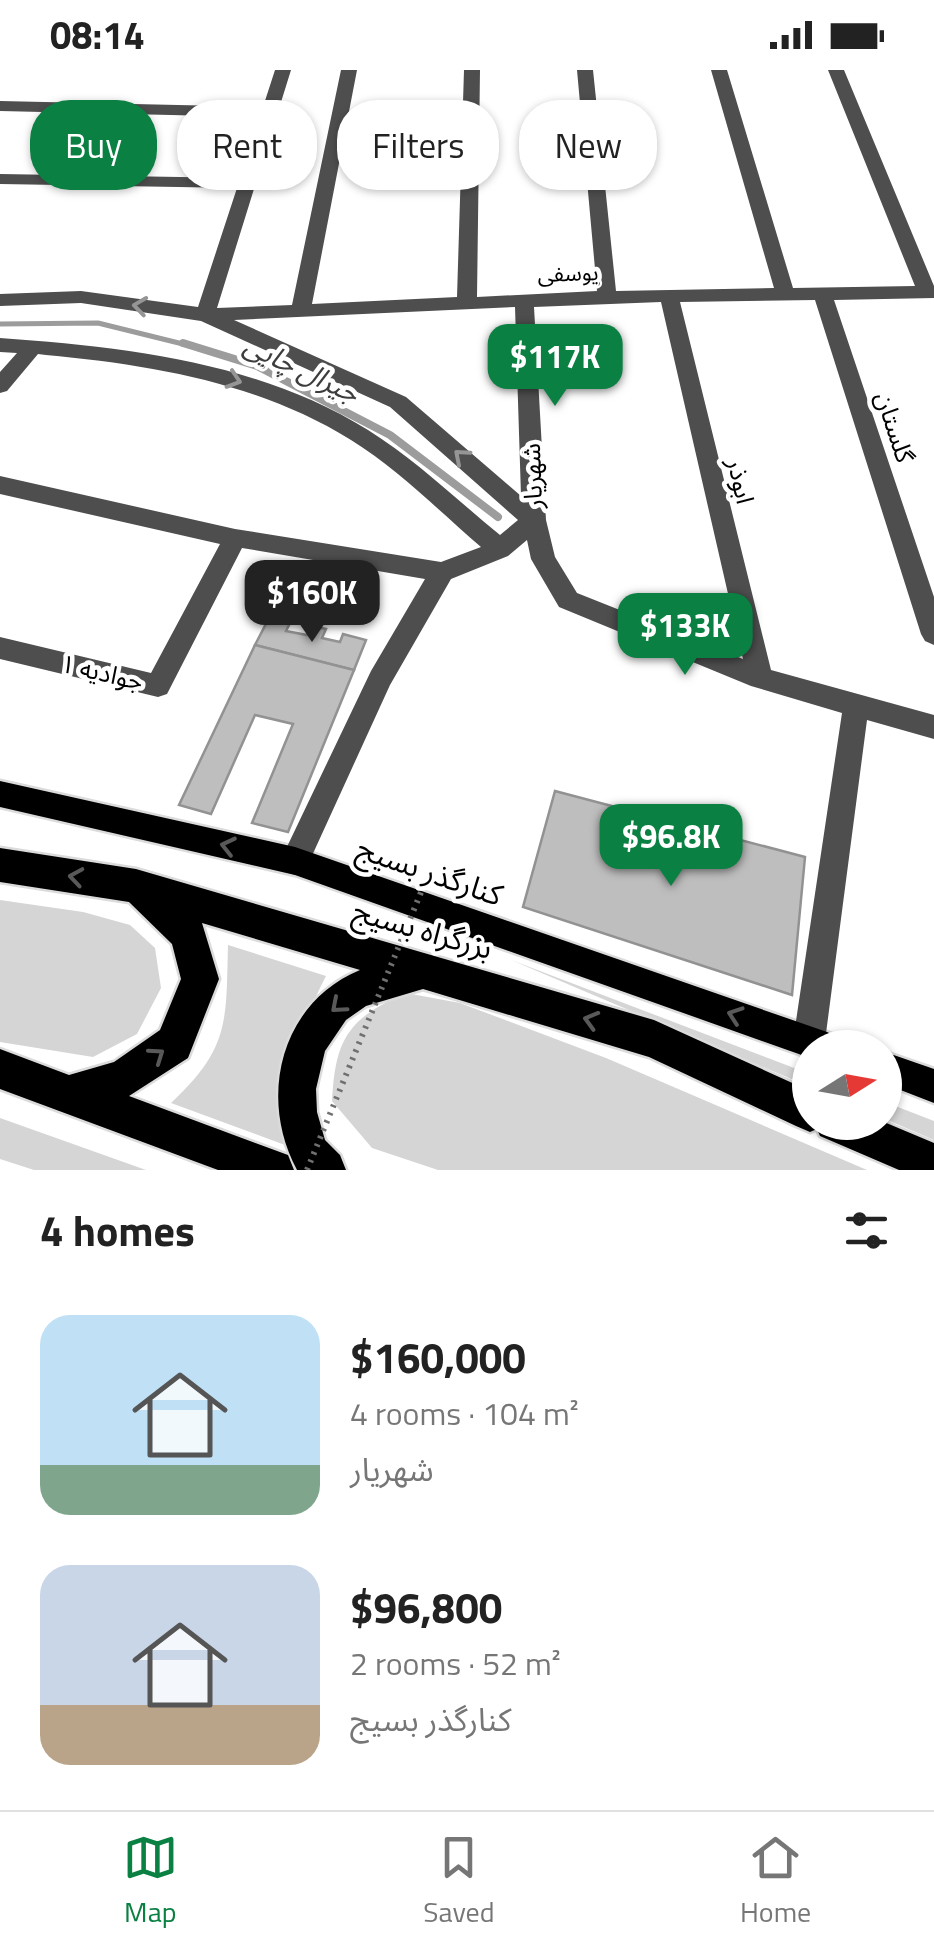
<!DOCTYPE html>
<meta charset="utf-8">
<style>
:root{--surface:#fff;--page:#f2f2f2;--text:#222;--muted:#767676;--line:#e0e0e0;--accent:#0b8043}
body{margin:0;font-family:"Titillium Web","Noto Sans Arabic",sans-serif;background:var(--page);color:var(--text);height:100vh;display:flex;flex-direction:column;font-size:38px;white-space:nowrap}
*{box-sizing:border-box;margin:0}
p{font-size:32px;color:var(--muted)}
.icon{flex:none;width:55px;height:55px;fill:none;stroke:currentColor;stroke-width:2;stroke-linecap:round;stroke-linejoin:round}
.map{position:relative;height:1100px;overflow:hidden}
.details{display:flex;flex-direction:column;background:var(--surface);flex:1}
.details>*{flex:none}
.top-card{position:absolute;left:30px;top:30px;width:875px;height:90px;display:flex;gap:20px}
.needle{width:65px;rotate:79deg}
.tools{position:absolute;left:792px;top:960px;display:grid;gap:20px}
.tools a{display:grid;place-items:center;width:110px;height:110px;border-radius:50%;background:var(--surface);box-shadow:0 2px 8px #0004;font-size:50px}
.price{position:absolute;translate:-50% -85px;padding:0 22px;border-radius:20px;background:var(--accent);color:#fff;font-size:32px;line-height:65px;filter:drop-shadow(0 2px 5px #0008)}
.price::after{content:'';position:absolute;left:50%;top:60px;width:30px;height:22px;margin-left:-15px;background:inherit;clip-path:polygon(0 0,100% 0,50% 100%)}
.price.selected{background:#222;color:#fff}
ul{padding:0;list-style:none}
li{display:flex;align-items:center;gap:30px;height:250px;padding:0 40px}
li span{display:grid;place-items:center;flex:none;width:280px;height:200px;border-radius:30px;color:#555}
li>.icon{margin-inline-start:auto}
span .icon{width:120px;height:120px;fill:#fffc;stroke-width:1}
li b{font-size:42px}
h2{display:flex;justify-content:space-between;align-items:center;height:120px;padding:0 40px;font-size:42px}
.tag{padding:0 35px;border-radius:40px;background:var(--surface);box-shadow:0 2px 8px #0004;font-size:35px;line-height:90px}
.tag.selected{background:var(--accent);color:#fff}
.status{display:flex;justify-content:space-between;align-items:center;height:70px;padding:0 50px;background:var(--surface);direction:ltr}
.status svg{height:28px;fill:currentColor}
.dock{display:flex;justify-content:space-around;align-items:center;height:140px;border-top:2px solid var(--line);background:var(--surface);font-size:28px;color:var(--muted)}
.dock a{display:grid;justify-items:center;gap:5px}
.dock .selected{color:var(--accent)}
.map>svg:first-child{display:block}
.green{fill:#d5d5d5}
.lines{fill:none;stroke-linecap:round;stroke-linejoin:round}
.stream-far1{stroke:#9c9c9c;stroke-width:5}
.stream{stroke:#9c9c9c;stroke-width:8}
.building{fill:#bebebe;stroke:#929292;stroke-width:2.5}
.major-casing{stroke:#dbdbdb;stroke-width:5}
.highway-casing{stroke:#dbdbdb;stroke-width:5}
.minor{fill:#4e4e4e;fill-rule:evenodd}
.major{fill:#000;fill-rule:evenodd}
.highway{fill:#000;fill-rule:evenodd}
.path-bridge{stroke:#707070;stroke-width:6;stroke-dasharray:2.5 6;stroke-linecap:butt}
.oneway{stroke:#959595}
.oneway2{stroke:#595959}
.labels{text-anchor:middle;dominant-baseline:central;stroke-width:9;stroke-linejoin:round;paint-order:stroke}
.far-street-label{font-size:22px;fill:#000;stroke:#fff}
.street-label{font-size:25px;fill:#000;stroke:#fff}
.water-label{font-size:28px;font-style:italic;fill:#3d3d3d;stroke:#fff}
.near-street-label{font-size:30px;fill:#000;stroke:#fff}
</style>
<div class="status"><b>08:14</b><svg viewBox="0 0 49 12"><path d="M0 12V9h3v3zM5 12V6h3v6zM10 12V3h3v9zM15 12V0h3v12zM26 1h20v11H26zM47 4h2v5h-2z"/></svg></div>
<div class="map">
<svg width="934" height="1100" viewBox="0 0 934 1100">
<rect width="100%" height="100%" fill="#fff"/>
<g class="green">
<path d="M 0,830 L 83,842 L 130,855 L 155,878 L 161,918 L 137,964 L 93,987 L 0,972 Z"/>
<path d="M 228,875 L 326,906 C 300,956 281,1019 285,1075 L 171,1033 C 230,978 226,951 228,875 Z"/>
<path d="M 511,890 L 810,1004 L 810,1017 Z"/>
<path d="M 406,923 L 460,933 L 606,988 L 867,1100 L 438,1100 L 372,1078 L 332,1031 C 335,968 349,948 406,923 Z"/>
<path d="M 885,1032 L 934,1051 L 934,1070 L 885,1049 Z"/>
<path d="M 0,1048 L 146,1100 L 34,1100 L 0,1089 Z"/>
</g>
<g class="lines">
<path class="stream-far1" d="M 0,254 L 98,253 L 191,276"/>
<path class="stream" d="M 183,273 L 257,296 L 390,365 L 498,447"/>
</g>
<g class="building">
<path d="M 269,548 L 290,553 L 286,561 L 307,565 L 311,556 L 326,559 L 322,568 L 340,572 L 343,564 L 366,570 L 354,600 L 255,575 Z"/>
<path d="M 255,575 L 354,600 L 288,762 L 252,753 L 293,654 L 255,645 L 211,744 L 179,735 Z"/>
<path d="M 555,721 L 805,787 L 792,925 L 523,837 Z"/>
</g>
<g class="lines">
<defs>
<g id="major">
<path d="M 0,711 L 295,777 L 827,962 L 838,967 L 843,978 L 810,978 L 810,988 L 295,805 L 0,737 Z"/>
<path d="M 885,982 L 934,999 L 934,1033 L 885,1014 Z"/>
</g>
<path id="highway" d="M 0,778 L 136,799 L 654,950 L 810,1021 L 810,1052 L 884,1052 L 934,1073 L 934,1100 L 899,1100 L 820,1066 L 817,1059 L 810,1062 L 796,1056 L 649,987 L 423,919 L 366,936 L 346,950 L 325,981 L 316,1019 L 317,1042 L 325,1070 L 340,1085 L 346,1100 L 297,1100 C 258,1028 280,933 360,900 L 202,853 L 219,909 L 188,988 L 129,1026 L 288,1085 L 294,1100 L 218,1100 L 0,1019 L 0,979 L 69,1005 L 114,992 L 160,960 L 181,909 L 172,874 L 129,832 L 0,812 Z"/>
</defs>
<use href="#major" class="major-casing"/>
<use href="#highway" class="highway-casing"/>
<path class="minor" d="M 275,0 L 291,0 L 217,238 L 292,235 L 341,0 L 357,0 L 312,234 L 457,227 L 464,0 L 480,0 L 477,227 L 597,221 L 577,0 L 593,0 L 616,221 L 774,218 L 711,0 L 727,0 L 793,218 L 915,216 L 828,0 L 844,0 L 934,216 L 934,228 L 834,230 L 934,527 L 934,575 L 925,571 L 921,564 L 815,230 L 680,232 L 771,600 L 934,645 L 934,669 L 867,650 L 825,971 L 822,978 L 810,978 L 810,987 L 798,982 L 793,971 L 842,643 L 751,616 L 559,537 L 531,489 L 527,470 L 508,486 L 451,509 L 390,615 L 305,801 L 295,805 L 285,801 L 280,791 L 285,781 L 371,601 L 425,509 L 242,478 L 167,624 L 158,627 L 0,589 L 0,567 L 151,603 L 220,474 L 0,424 L 0,406 L 235,459 L 441,492 L 481,477 C 439,441 399,400 351,370 C 259,313 153,295 46,285 L 38,284 L 7,321 L 0,323 L 0,302 L 17,283 L 0,282 L 0,268 C 126,277 259,292 368,360 C 416,390 457,430 500,465 L 518,450 L 390,337 L 201,251 L 81,233 L 0,236 L 0,224 L 81,221 L 198,237 L 237,118 L 0,114 L 0,104 L 240,108 L 260,47 L 0,41 L 0,31 L 263,37 ZM 661,232 L 743,589 L 577,523 L 555,487 L 546,450 L 534,237 ZM 515,237 L 521,426 L 406,327 L 234,250 Z"/>
<use href="#major" class="major"/>
<use href="#highway" class="highway"/>
<path class="path-bridge" d="M 307,1100 L 424,815"/>
</g>
<defs><path id="oneway-chevron" d="M-2-3.5L2.5 0L-2 3.5" fill="none" stroke-width="1.6" stroke-linecap="round" stroke-linejoin="round" transform="scale(2.5)"/></defs>
<g class="oneway">
<use href="#oneway-chevron" transform="translate(140 236) rotate(-172)"/>
<use href="#oneway-chevron" transform="translate(234 310) rotate(18)"/>
<use href="#oneway-chevron" transform="translate(461 386) rotate(-139)"/>
</g>
<g class="oneway2">
<use href="#oneway-chevron" transform="translate(228 776) rotate(-167)"/>
<use href="#oneway-chevron" transform="translate(76 807) rotate(-171)"/>
<use href="#oneway-chevron" transform="translate(338 936) rotate(139)"/>
<use href="#oneway-chevron" transform="translate(735 945) rotate(-161)"/>
<use href="#oneway-chevron" transform="translate(591 950) rotate(-164)"/>
<use href="#oneway-chevron" transform="translate(157 985) rotate(-35)"/>
</g>
<g class="labels">
<g class="far-street-label">
<text transform="translate(568 203) rotate(-2)">یوسفی</text>
</g>
<g class="street-label">
<text transform="translate(895 357) rotate(72)">گلستان</text>
<text transform="translate(532 406) rotate(-92)">شهریار</text>
<text transform="translate(741 411) rotate(77)">ابوذر</text>
<text transform="translate(102 602) rotate(13)">جوادیه ۱</text>
</g>
<g class="water-label">
<text transform="translate(302 298) rotate(25)">جیرال چایی</text>
</g>
<g class="near-street-label">
<text transform="translate(430 801) rotate(19)">کنارگذر بسیج</text>
<text transform="translate(423 859) rotate(16)">بزرگراه بسیج</text>
</g>
</g>
</svg>
<div class="tools">
<a><svg class="needle" viewBox="-14 -14 28 28"><path d="M0-13l5 13h-10z" fill="#e53935"/><path d="M0 13l5-13h-10z" fill="#767676"/></svg></a>
</div>
<b class="price" style="left:555px;top:339px">$117K</b>
<b class="price selected" style="left:312px;top:575px">$160K</b>
<b class="price" style="left:685px;top:608px">$133K</b>
<b class="price" style="left:671px;top:819px">$96.8K</b>
<div class="top-card">
<a class="tag selected">Buy</a>
<a class="tag">Rent</a>
<a class="tag">Filters</a>
<a class="tag">New</a>
</div>
</div>
<section class="details">
<h2>4 homes<svg class="icon" aria-label="filters" viewBox="0 0 24 24"><path d="M4 7h16M4 17h16"/><circle cx="9" cy="7" r="2"/><circle cx="15" cy="17" r="2"/></svg></h2>
<ul>
<li><span style="background:linear-gradient(#bfe0f5 75%,#7fa58c 0)"><svg class="icon" aria-label="home" viewBox="0 0 24 24"><path d="M3 11l9-7 9 7M6 9v11h12V9"/></svg></span><div><b>$160,000</b><p>4 rooms · 104 m²</p><p>شهریار</p></div></li>
<li><span style="background:linear-gradient(#c9d6e8 70%,#b9a48a 0)"><svg class="icon" aria-label="home" viewBox="0 0 24 24"><path d="M3 11l9-7 9 7M6 9v11h12V9"/></svg></span><div><b>$96,800</b><p>2 rooms · 52 m²</p><p>کنارگذر بسیج</p></div></li>
</ul>
</section>
<nav class="dock">
<a class="selected"><svg class="icon" aria-label="map" viewBox="0 0 24 24"><path d="M3 6l6-2 6 2 6-2v14l-6 2-6-2-6 2zM9 4v14M15 6v14"/></svg>Map</a>
<a><svg class="icon" aria-label="saved" viewBox="0 0 24 24"><path d="M7 4h10v16l-5-4-5 4z"/></svg>Saved</a>
<a><svg class="icon" aria-label="home" viewBox="0 0 24 24"><path d="M3 11l9-7 9 7M6 9v11h12V9"/></svg>Home</a>
</nav>
